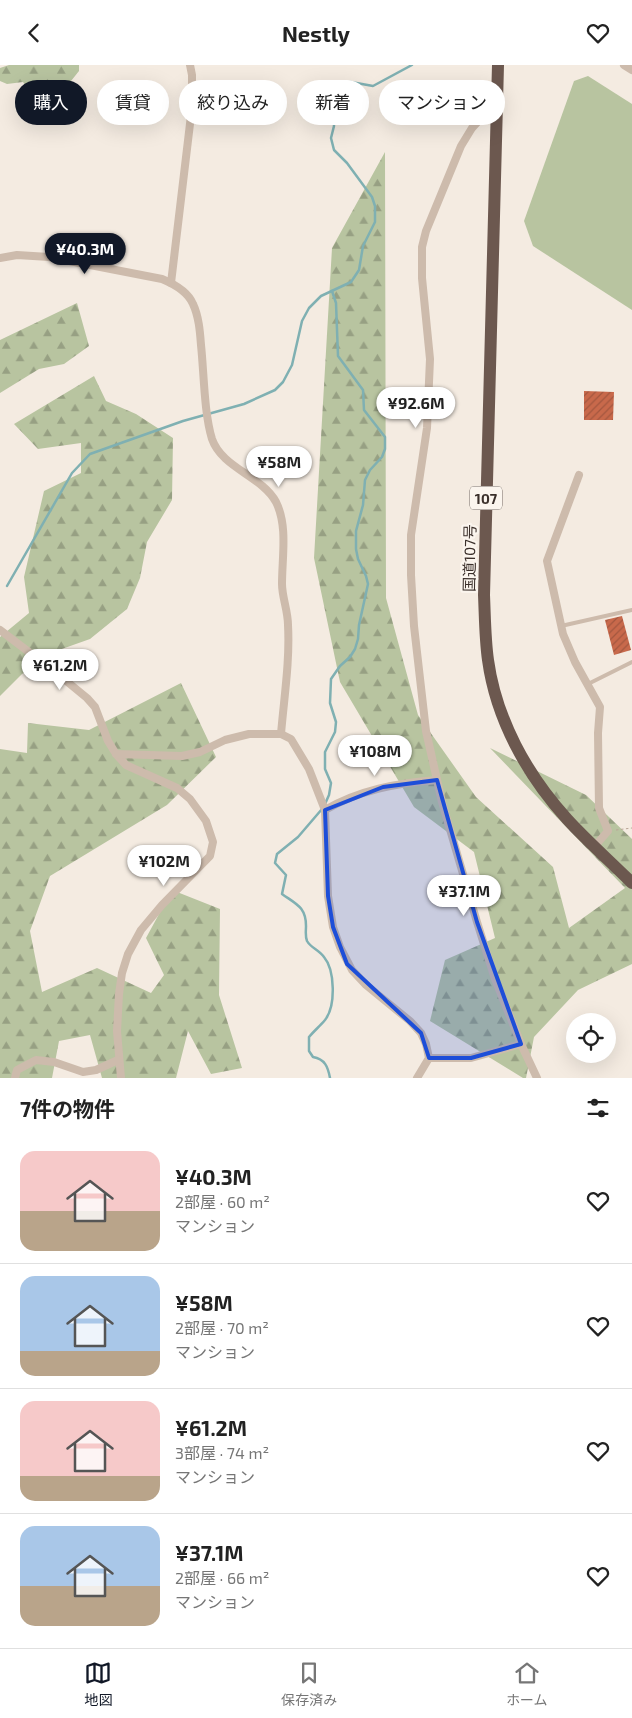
<!DOCTYPE html>
<html lang="ja">
<meta charset="utf-8">
<style>
:root{--surface:#fff;--page:#f2f2f2;--text:#222;--muted:#767676;--line:#e0e0e0;--accent:#111827}
body{margin:0;font-family:"Exo 2","Noto Sans JP",sans-serif;background:var(--page);color:var(--text);height:100vh;display:flex;flex-direction:column;font-size:19px;white-space:nowrap}
*{box-sizing:border-box;margin:0}
p{font-size:16px;color:var(--muted)}
.icon{flex:none;width:28px;height:28px;fill:none;stroke:currentColor;stroke-width:2;stroke-linecap:round;stroke-linejoin:round}
.map{position:relative;height:1013px;overflow:hidden}
.sheet{display:flex;flex-direction:column;background:var(--surface);flex:1}
.sheet>*{flex:none}
.hud{position:absolute;left:15px;top:15px;width:602px;height:45px;display:flex;gap:10px}
.tools{position:absolute;left:566px;top:948px;display:grid;gap:10px}
.tools a{display:grid;place-items:center;width:50px;height:50px;border-radius:50%;background:var(--surface);box-shadow:0 5px 20px #0002;font-size:25px}
.price{position:absolute;translate:-50% -42px;padding:0 11px;border-radius:18px;background:#fff;color:#222;font-size:16px;line-height:32px;filter:drop-shadow(0 1px 2px #0008)}
.price::after{content:'';position:absolute;left:50%;top:30px;width:15px;height:11px;margin-left:-8px;background:inherit;clip-path:polygon(0 0,100% 0,50% 100%)}
.price.active{background:var(--accent);color:#fff}
ul{padding:0;list-style:none}
li{display:flex;align-items:center;gap:15px;height:125px;padding:0 20px}
li+li{border-top:1px solid var(--line)}
li span{display:grid;place-items:center;flex:none;width:140px;height:100px;border-radius:15px;color:#555}
li>.icon{margin-inline-start:auto}
span .icon{width:60px;height:60px;fill:#fffc;stroke-width:1}
li b{font-size:21px}
h2{display:flex;justify-content:space-between;align-items:center;height:60px;padding:0 20px;font-size:21px}
.chip{padding:0 18px;border-radius:22px;background:var(--surface);box-shadow:0 5px 20px #0002;font-size:18px;line-height:45px}
.chip.active{background:var(--accent);color:#fff}
header{display:flex;justify-content:space-between;align-items:center;height:65px;padding:0 20px;background:var(--surface);font-size:22px;font-weight:700}
.menu{display:flex;justify-content:space-around;align-items:center;height:70px;border-top:1px solid var(--line);background:var(--surface);font-size:14px;color:var(--muted)}
.menu a{display:grid;justify-items:center;gap:2px}
.menu .active{color:var(--accent)}
.map>svg:first-child{display:block}
.grass{fill:#b8c4a0}
.forest{fill:url(#forest-firs)}
.lines{fill:none;stroke-linecap:round;stroke-linejoin:round}
.stream{stroke:#7fb0b2;stroke-width:2.5}
.building{fill:url(#building-hatch)}
.path{stroke:#b9a596;stroke-width:1;stroke-dasharray:2.5 2.5;stroke-linecap:butt}
.service{stroke:#cdbbac;stroke-width:4}
.minor{stroke:#cdbbac;stroke-width:8}
.trunk{stroke:#6c584f;stroke-width:12}
.marked{fill:#1d4ed8;fill-opacity:0.2;stroke:#1d4ed8;stroke-width:4;stroke-linejoin:round}
.labels{text-anchor:middle;dominant-baseline:central;stroke-width:4.5;stroke-linejoin:round;paint-order:stroke}
.shield{fill:#fbf5ee;stroke:#756b66;stroke-width:1}
.shield-label{font-size:14px;font-weight:bold;fill:#3b302b}
.street-label{font-size:15px;fill:#3b302b;stroke:#fbf5ee}
</style>
<header><svg class="icon" aria-label="back" viewBox="0 0 24 24"><path d="M15 5l-7 7 7 7"/></svg>Nestly<svg class="icon" aria-label="heart" viewBox="0 0 24 24"><path d="M12 20l-8-8c-3-5 5-10 8-4 3-6 11-1 8 4z"/></svg></header>
<div class="map">
<svg width="632" height="1013" viewBox="0 0 632 1013">
<defs>
<pattern id="forest-firs" width="22" height="20" patternUnits="userSpaceOnUse" patternTransform="scale(1.25)"><rect width="22" height="20" fill="#b8c4a0"/><path d="M5 1l3.5 6h-7zM16 11l3.5 6h-7z" fill="#97a083"/></pattern>
<pattern id="building-hatch" width="6" height="6" patternUnits="userSpaceOnUse" patternTransform="scale(1.25)"><rect width="6" height="6" fill="#c8694b"/><path d="M-1 1l2-2M0 6l6-6M5 7l2-2" fill="none" stroke="#a4573f"/></pattern>
</defs>
<rect width="100%" height="100%" fill="#f4ebe1"/>
<path class="grass" d="M 588,11 L 632,39 L 632,245 L 533,181 L 524,156 L 574,16 Z"/>
<g class="forest">
<path d="M 9,0 L 79,0 L 79,6 L 71,16 L 62,16 L 64,30 L 41,42 L 23,17 L 7,19 L 0,16 L 0,3 Z"/>
<path d="M 385,87 L 386,533 L 418,650 L 476,732 L 553,802 L 569,863 L 625,823 L 490,683 L 586,730 L 632,774 L 632,899 L 578,925 L 534,972 L 526,1013 L 523,1013 L 430,956 L 445,895 L 495,873 L 474,787 L 414,742 L 340,617 L 314,493 L 332,183 Z"/>
<path d="M 77,238 L 89,281 L 64,299 L 39,304 L 0,328 L 0,275 Z"/>
<path d="M 94,311 L 106,336 L 136,349 L 173,373 L 172,435 L 147,477 L 140,513 L 127,544 L 90,574 L 59,585 L 22,609 L 0,631 L 0,572 L 29,548 L 24,512 L 44,426 L 81,408 L 81,378 L 38,384 L 14,359 Z"/>
<path d="M 181,618 L 216,692 L 167,740 L 50,811 L 30,866 L 42,927 L 97,903 L 151,928 L 164,910 L 146,873 L 172,825 L 220,844 L 219,930 L 242,1003 L 211,1009 L 188,966 L 176,1013 L 102,1013 L 90,970 L 59,976 L 52,1013 L 0,1013 L 0,684 L 27,688 L 28,658 L 89,665 Z"/>
</g>
<g class="lines">
<g class="stream">
<path d="M 7,521 L 72,408 L 90,389 L 183,356 L 244,339 L 275,325 L 283,317 L 292,300 L 302,256 L 309,243 L 321,231 L 351,217 L 359,205 L 363,181 L 375,157 L 375,141 L 372,132 L 347,98 L 334,85 L 331,73 L 334,61 L 332,25 L 342,18 L 351,17 L 373,21 L 412,0"/>
<path d="M 325,739 L 329,730 L 331,718 L 325,704 L 325,687 L 335,667 L 336,657 L 330,638 L 331,614 L 340,601 L 350,592 L 355,584 L 358,574 L 359,560 L 368,519 L 366,511 L 358,494 L 356,484 L 356,466 L 363,440 L 365,415 L 370,405 L 382,392 L 385,384 L 385,372 L 364,345 L 363,325 L 338,291 L 336,238 L 332,226"/>
<path d="M 322,744 L 298,772 L 277,789 L 275,798 L 286,810 L 282,829 C 296,839 306,842 306,861 C 306,866 305,871 307,876 C 311,883 319,885 324,892 C 335,905 336,941 325,955 C 320,961 314,966 309,972 L 309,986 L 313,992 C 325,994 328,1002 330,1013"/>
</g>
</g>
<g class="building">
<path d="M 584,326 L 614,327 L 613,355 L 584,355 Z"/>
<path d="M 622,551 L 631,585 L 614,590 L 605,555 Z"/>
</g>
<g class="lines">
<path class="path" d="M 616,765 L 632,763"/>
<g class="service">
<path d="M 561,561 L 632,545"/>
<path d="M 588,619 L 632,597"/>
</g>
<g class="minor">
<path d="M 624,0 L 632,5"/>
<path d="M 497,45 L 483,51 L 472,63 L 461,81 L 426,166 L 422,182 L 422,213 L 430,294 L 427,363 L 411,470 L 411,510 L 414,561 L 426,666 L 442,737 L 477,857 L 495,914 L 521,979 L 537,1013"/>
<path d="M 0,193 L 17,190 L 49,192 L 162,214 C 174,219 188,227 193,239 C 199,252 200,267 201,280 C 204,308 204,348 212,374 C 222,403 262,411 276,437 C 288,461 282,492 282,519 C 282,532 288,546 288,560 C 290,596 284,633 281,669"/>
<path d="M 171,218 L 192,42 L 192,10 L 190,0"/>
<path d="M 579,410 L 547,496 L 563,569 L 575,597 L 600,642 L 598,668 L 599,743 L 608,766 L 595,781"/>
<path d="M 0,565 L 59,610 L 87,633 L 95,642 L 108,676 L 116,689 L 126,700 L 177,723 L 190,734 L 206,756 L 213,777 L 210,791 L 162,840 L 141,865 L 128,889 L 122,908 L 119,929 L 117,966 L 121,1013"/>
<path d="M 116,689 L 182,691 L 200,687 L 225,675 L 249,669 L 281,669 L 291,674 L 309,704 L 325,745 L 328,831 L 333,862 L 340,882 L 352,905 L 366,920 L 410,956 L 421,968 L 426,979 L 429,993 L 417,1013"/>
<path d="M 325,745 C 359,725 397,718 437,715"/>
<path d="M 429,993 L 471,993 L 521,979"/>
<path d="M 15,1013 L 17,1005 L 36,995 L 54,997 L 83,1007 L 96,1005 L 118,995"/>
</g>
<path class="trunk" d="M 498,0 L 484,530 C 485,552 485,574 488,595 C 496,654 527,710 567,754 C 587,776 611,797 632,818"/>
</g>
<path class="marked" d="M 437,715 L 477,857 L 521,979 L 471,993 L 429,993 L 421,968 L 347,899 L 333,862 L 328,831 L 325,745 L 383,722 Z"/>
<g class="labels">
<rect class="shield" x="470" y="421.5" width="32" height="23" rx="4"/>
<g class="shield-label">
<text x="486" y="433">107</text>
</g>
<g class="street-label">
<text transform="translate(469 493) rotate(-89)">国道107号</text>
</g>
</g>
</svg>
<div class="tools">
<a><svg class="icon" aria-label="locate" viewBox="0 0 24 24"><circle cx="12" cy="12" r="6"/><path d="M12 2v4M12 18v4M2 12h4M18 12h4"/></svg></a>
</div>
<b class="price active" style="left:85px;top:210px">¥40.3M</b>
<b class="price" style="left:416px;top:364px">¥92.6M</b>
<b class="price" style="left:279px;top:423px">¥58M</b>
<b class="price" style="left:60px;top:626px">¥61.2M</b>
<b class="price" style="left:375px;top:712px">¥108M</b>
<b class="price" style="left:164px;top:822px">¥102M</b>
<b class="price" style="left:464px;top:852px">¥37.1M</b>
<div class="hud">
<a class="chip active">購入</a>
<a class="chip">賃貸</a>
<a class="chip">絞り込み</a>
<a class="chip">新着</a>
<a class="chip">マンション</a>
</div>
</div>
<section class="sheet">
<h2>7件の物件<svg class="icon" aria-label="filters" viewBox="0 0 24 24"><path d="M4 7h16M4 17h16"/><circle cx="9" cy="7" r="2"/><circle cx="15" cy="17" r="2"/></svg></h2>
<ul>
<li><span style="background:linear-gradient(#f6c9c9 60%,#b9a48a 0)"><svg class="icon" aria-label="home" viewBox="0 0 24 24"><path d="M3 11l9-7 9 7M6 9v11h12V9"/></svg></span><div><b>¥40.3M</b><p>2部屋 · 60 m²</p><p>マンション</p></div><svg class="icon" aria-label="heart" viewBox="0 0 24 24"><path d="M12 20l-8-8c-3-5 5-10 8-4 3-6 11-1 8 4z"/></svg></li>
<li><span style="background:linear-gradient(#a9c7e8 75%,#b9a48a 0)"><svg class="icon" aria-label="home" viewBox="0 0 24 24"><path d="M3 11l9-7 9 7M6 9v11h12V9"/></svg></span><div><b>¥58M</b><p>2部屋 · 70 m²</p><p>マンション</p></div><svg class="icon" aria-label="heart" viewBox="0 0 24 24"><path d="M12 20l-8-8c-3-5 5-10 8-4 3-6 11-1 8 4z"/></svg></li>
<li><span style="background:linear-gradient(#f6c9c9 75%,#b9a48a 0)"><svg class="icon" aria-label="home" viewBox="0 0 24 24"><path d="M3 11l9-7 9 7M6 9v11h12V9"/></svg></span><div><b>¥61.2M</b><p>3部屋 · 74 m²</p><p>マンション</p></div><svg class="icon" aria-label="heart" viewBox="0 0 24 24"><path d="M12 20l-8-8c-3-5 5-10 8-4 3-6 11-1 8 4z"/></svg></li>
<li><span style="background:linear-gradient(#a9c7e8 60%,#b9a48a 0)"><svg class="icon" aria-label="home" viewBox="0 0 24 24"><path d="M3 11l9-7 9 7M6 9v11h12V9"/></svg></span><div><b>¥37.1M</b><p>2部屋 · 66 m²</p><p>マンション</p></div><svg class="icon" aria-label="heart" viewBox="0 0 24 24"><path d="M12 20l-8-8c-3-5 5-10 8-4 3-6 11-1 8 4z"/></svg></li>
</ul>
</section>
<nav class="menu">
<a class="active"><svg class="icon" aria-label="map" viewBox="0 0 24 24"><path d="M3 6l6-2 6 2 6-2v14l-6 2-6-2-6 2zM9 4v14M15 6v14"/></svg>地図</a>
<a><svg class="icon" aria-label="saved" viewBox="0 0 24 24"><path d="M7 4h10v16l-5-4-5 4z"/></svg>保存済み</a>
<a><svg class="icon" aria-label="home" viewBox="0 0 24 24"><path d="M3 11l9-7 9 7M6 9v11h12V9"/></svg>ホーム</a>
</nav>
